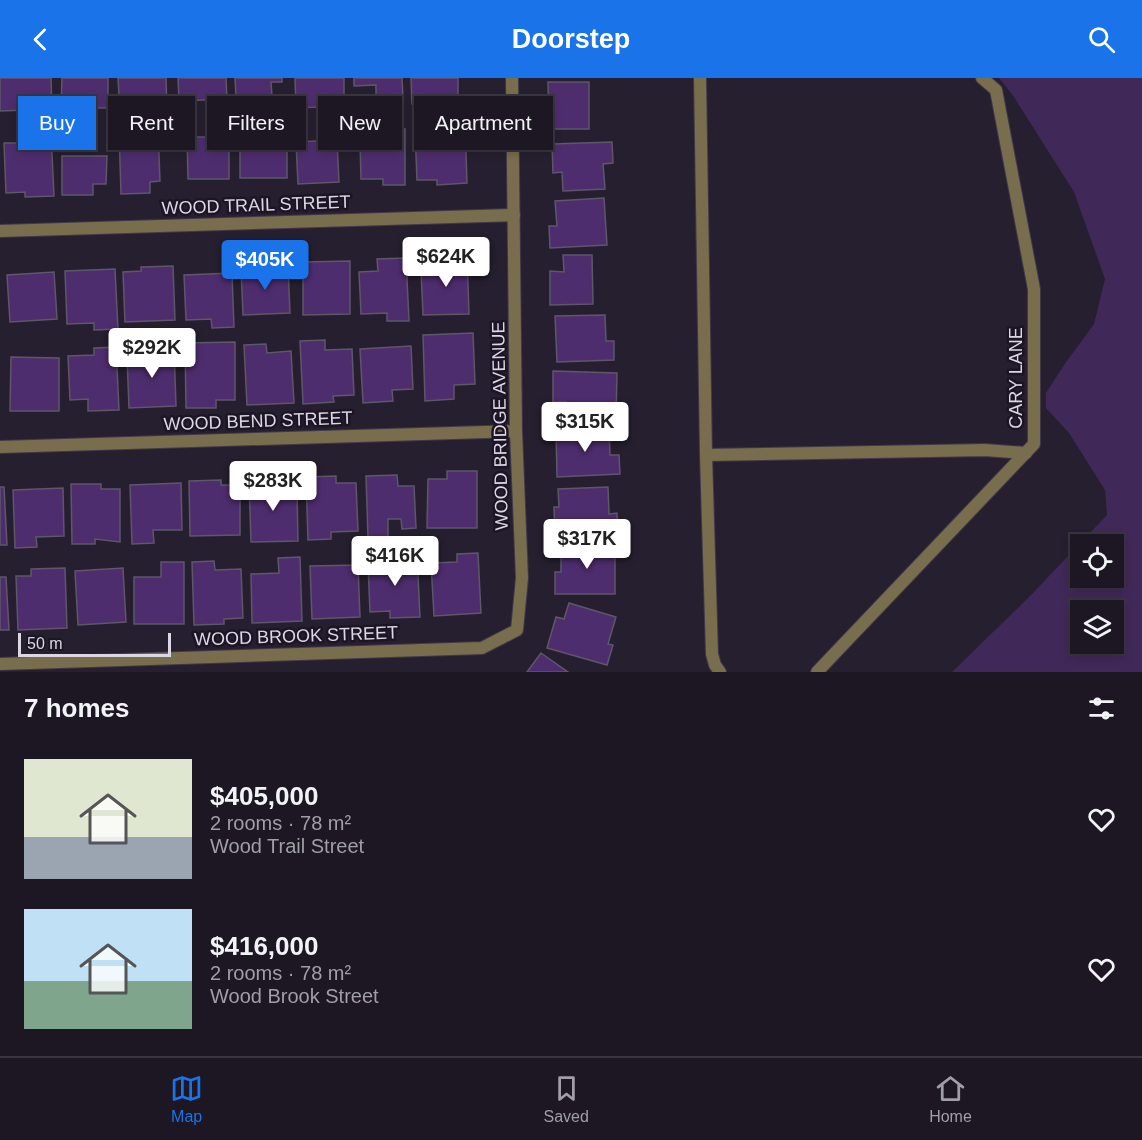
<!DOCTYPE html>
<meta charset="utf-8">
<style>
:root{--surface:#1c1723;--page:#25202b;--text:#f1f3f6;--muted:#a09fa6;--line:#3a3641;--accent:#1a73e8}
body{margin:0;font-family:Arial,sans-serif;background:var(--page);color:var(--text);height:100vh;display:flex;flex-direction:column;font-size:22px;white-space:nowrap}
*{box-sizing:border-box;margin:0}
p{font-size:20px;color:var(--muted)}
.icon{flex:none;width:33px;height:33px;fill:none;stroke:currentColor;stroke-width:2;stroke-linecap:round;stroke-linejoin:round}
.map{position:relative;height:594px;overflow:hidden}
.panel{display:flex;flex-direction:column;background:var(--surface);flex:1}
.panel>*{flex:none}
.guide{position:absolute;left:18px;top:18px;width:600px;height:54px;display:flex;gap:12px}
.fabs{position:absolute;left:1070px;top:456px;display:grid;gap:12px}
.fabs a{display:grid;place-items:center;width:54px;height:54px;border-radius:0px;background:var(--surface);box-shadow:0 3px 9px #0003,0 0 0 2px var(--line);font-size:30px}
.scale{position:absolute;left:18px;bottom:15px;width:153px;box-sizing:border-box;padding-left:6px;border:3px solid #dcd7e2;border-top:0;font-size:16px;line-height:21px;white-space:nowrap;color:#dcd7e2;-webkit-text-stroke:4px #1d1525;paint-order:stroke}
.price{position:absolute;translate:-50% -51px;padding:0 14px;border-radius:6px;background:#fff;color:#222;font-size:20px;line-height:39px;filter:drop-shadow(0 2px 3px #0008)}
.price::after{content:'';position:absolute;left:50%;top:36px;width:18px;height:14px;margin-left:-9px;background:inherit;clip-path:polygon(0 0,100% 0,50% 100%)}
.price.selected{background:var(--accent);color:#fff}
ul{padding:0;list-style:none}
li{display:flex;align-items:center;gap:18px;height:150px;padding:0 24px}
li span{display:grid;place-items:center;flex:none;width:168px;height:120px;border-radius:0px;color:#555}
li>.icon{margin-inline-start:auto}
span .icon{width:72px;height:72px;fill:#fffc;stroke-width:1}
li b{font-size:26px}
h2{display:flex;justify-content:space-between;align-items:center;height:72px;padding:0 24px;font-size:26px}
.chip{padding:0 21px;border-radius:0px;background:var(--surface);box-shadow:0 3px 9px #0003,0 0 0 2px var(--line);font-size:21px;line-height:54px}
.chip.selected{background:var(--accent);color:#fff}
header{display:flex;justify-content:space-between;align-items:center;height:78px;padding:0 24px;background:var(--accent);color:#fff;font-size:27px;font-weight:600}
.menu{display:flex;justify-content:space-around;align-items:center;height:84px;border-top:2px solid var(--line);background:var(--surface);font-size:16px;color:var(--muted)}
.menu a{display:grid;justify-items:center;gap:3px}
.menu .selected{color:var(--accent)}
.map>svg:first-child{display:block}
.green{fill:#402858;fill-rule:evenodd}
.building{fill:#4e2d6e;stroke:#5e5669;stroke-width:1.5}
.lines{fill:none;stroke-linecap:round;stroke-linejoin:round}
.minor-casing{stroke:#3f3948;stroke-width:14}
.minor{stroke:#786d4c;stroke-width:12}
.labels{text-anchor:middle;dominant-baseline:central;stroke-width:5;stroke-linejoin:round;paint-order:stroke}
.street-label{font-size:18px;fill:#dcd7e2;stroke:#1d1525}
</style>
<header><svg class="icon" aria-label="back" viewBox="0 0 24 24"><path d="M15 5l-7 7 7 7"/></svg>Doorstep<svg class="icon" aria-label="search" viewBox="0 0 24 24"><circle cx="10" cy="10" r="6"/><path d="M15 15l6 6"/></svg></header>
<div class="map">
<svg width="1142" height="594" viewBox="0 0 1142 594">
<rect width="100%" height="100%" fill="#261f2f"/>
<path class="green" d="M 999,0 L 1142,0 L 1142,594 L 952,594 L 1029,519 L 1107,437 L 1105,412 L 1069,355 L 1046,330 L 1046,315 L 1064,287 L 1094,246 L 1105,201 L 1074,114 L 1014,19 ZM 1080,466 L 1113,466 L 1113,500 L 1080,500 ZM 1080,532 L 1113,532 L 1113,566 L 1080,566 Z"/>
<g class="building">
<path d="M 0,0 L 51,0 L 52,39 L 28,40 L 28,32 L 0,33 Z"/>
<path d="M 62,0 L 108,0 L 108,30 L 61,30 Z"/>
<path d="M 118,0 L 166,0 L 167,33 L 120,35 Z"/>
<path d="M 178,0 L 226,0 L 227,21 L 179,23 Z"/>
<path d="M 235,0 L 282,0 L 282,4 L 271,4 L 272,18 L 236,19 Z"/>
<path d="M 295,0 L 344,0 L 344,28 L 296,30 Z"/>
<path d="M 354,0 L 402,0 L 403,20 L 376,22 L 376,7 L 354,8 Z"/>
<path d="M 411,0 L 458,0 L 458,17 L 434,18 L 434,25 L 412,26 Z"/>
<path d="M 548,4 L 589,4 L 589,51 L 549,51 Z"/>
<path d="M 465,43 L 467,105 L 437,107 L 437,102 L 417,102 L 415,53 L 441,52 L 441,44 Z"/>
<rect x="240" y="45" width="47" height="55"/>
<path d="M 158,51 L 160,103 L 150,104 L 150,115 L 121,116 L 119,53 Z"/>
<path d="M 377,51 L 405,51 L 405,107 L 383,107 L 383,101 L 361,101 L 360,64 L 377,64 Z"/>
<path d="M 51,55 L 54,118 L 25,119 L 25,114 L 6,115 L 4,65 L 28,65 L 28,56 Z"/>
<path d="M 187,59 L 229,59 L 229,101 L 188,101 Z"/>
<path d="M 337,62 L 339,104 L 298,106 L 296,64 Z"/>
<path d="M 612,64 L 613,85 L 603,86 L 605,111 L 563,113 L 562,94 L 553,95 L 552,66 Z"/>
<path d="M 62,78 L 107,78 L 106,106 L 93,106 L 93,117 L 62,117 Z"/>
<path d="M 604,120 L 607,167 L 550,170 L 549,148 L 557,148 L 555,123 Z"/>
<path d="M 563,177 L 592,177 L 593,226 L 550,227 L 550,193 L 564,194 Z"/>
<path d="M 467,178 L 469,236 L 423,237 L 421,192 L 440,191 L 440,179 Z"/>
<path d="M 406,180 L 409,243 L 387,243 L 387,235 L 361,236 L 359,194 L 378,193 L 377,181 Z"/>
<path d="M 350,183 L 350,236 L 303,237 L 303,184 Z"/>
<path d="M 173,188 L 175,242 L 125,244 L 123,194 L 141,193 L 141,189 Z"/>
<path d="M 288,189 L 290,235 L 243,237 L 241,191 Z"/>
<path d="M 115,191 L 118,251 L 94,252 L 94,245 L 67,246 L 65,193 Z"/>
<path d="M 54,194 L 57,241 L 10,244 L 7,197 Z"/>
<path d="M 232,195 L 234,249 L 212,250 L 211,241 L 186,242 L 184,197 Z"/>
<path d="M 605,237 L 606,263 L 614,263 L 614,282 L 557,284 L 555,238 Z"/>
<path d="M 473,255 L 475,306 L 454,307 L 454,321 L 425,323 L 423,257 Z"/>
<path d="M 325,262 L 325,272 L 352,271 L 354,317 L 333,318 L 334,324 L 303,326 L 300,263 Z"/>
<path d="M 235,264 L 235,322 L 216,322 L 216,330 L 186,330 L 185,265 Z"/>
<path d="M 266,266 L 267,275 L 291,273 L 294,325 L 247,327 L 244,267 Z"/>
<path d="M 174,268 L 176,328 L 129,330 L 127,278 L 153,278 L 153,269 Z"/>
<path d="M 411,268 L 413,311 L 392,312 L 393,323 L 363,325 L 360,271 Z"/>
<path d="M 116,269 L 119,332 L 88,333 L 88,321 L 70,322 L 68,278 L 94,277 L 94,270 Z"/>
<path d="M 11,279 L 59,280 L 59,333 L 10,333 Z"/>
<path d="M 553,293 L 617,295 L 616,342 L 565,341 L 566,324 L 553,324 Z"/>
<path d="M 609,350 L 610,377 L 619,377 L 620,396 L 557,399 L 556,352 Z"/>
<path d="M 447,393 L 477,393 L 477,450 L 427,450 L 428,401 L 447,401 Z"/>
<path d="M 397,397 L 398,408 L 414,408 L 416,450 L 402,451 L 401,441 L 388,441 L 388,459 L 368,460 L 366,398 Z"/>
<path d="M 336,398 L 336,405 L 356,405 L 358,453 L 331,454 L 331,461 L 308,462 L 306,399 Z"/>
<path d="M 277,401 L 278,413 L 297,413 L 298,463 L 251,464 L 249,402 Z"/>
<path d="M 221,402 L 221,407 L 240,407 L 240,457 L 190,458 L 189,403 Z"/>
<path d="M 181,405 L 182,452 L 153,452 L 154,465 L 132,466 L 130,407 Z"/>
<path d="M 71,406 L 101,406 L 101,411 L 120,411 L 120,464 L 95,461 L 95,466 L 72,466 Z"/>
<path d="M 0,409 L 4,409 L 7,467 L 0,467 Z"/>
<path d="M 608,409 L 609,436 L 617,435 L 618,455 L 555,458 L 554,429 L 559,429 L 558,411 Z"/>
<path d="M 63,410 L 64,458 L 36,459 L 37,469 L 15,470 L 13,412 Z"/>
<path d="M 561,467 L 615,467 L 615,516 L 555,516 L 555,494 L 561,494 Z"/>
<path d="M 478,475 L 481,535 L 434,538 L 431,485 L 457,484 L 457,476 Z"/>
<path d="M 417,476 L 420,539 L 390,540 L 390,533 L 370,534 L 368,487 L 387,486 L 387,477 Z"/>
<path d="M 300,479 L 302,543 L 252,545 L 251,496 L 279,495 L 278,480 Z"/>
<path d="M 214,483 L 215,492 L 241,491 L 243,540 L 224,541 L 224,546 L 194,547 L 192,484 Z"/>
<path d="M 161,484 L 184,484 L 184,546 L 134,546 L 134,499 L 161,499 Z"/>
<path d="M 358,487 L 360,539 L 312,541 L 310,488 Z"/>
<path d="M 65,490 L 67,550 L 18,552 L 16,498 L 31,498 L 31,491 Z"/>
<path d="M 123,490 L 126,544 L 78,547 L 75,493 Z"/>
<path d="M 0,499 L 6,499 L 9,552 L 0,552 Z"/>
<path d="M 569,525 L 616,539 L 608,566 L 613,567 L 607,587 L 547,570 L 556,539 L 564,541 Z"/>
<path d="M 541,575 L 568,594 L 527,594 Z"/>
</g>
<g class="lines">
<defs>
<g id="minor">
<path d="M 700,0 L 706,377 L 712,576 L 715,587 L 720,594"/>
<path d="M 0,153 L 514,137"/>
<path d="M 0,369 L 516,353"/>
<path d="M 706,377 L 985,372 L 1026,375"/>
<path d="M 0,586 L 482,570 L 517,552 L 522,500 L 516,353 L 512,0"/>
<path d="M 817,594 L 1034,366 L 1034,211 L 996,12 L 982,0"/>
</g>
</defs>
<use href="#minor" class="minor-casing"/>
<use href="#minor" class="minor"/>
</g>
<g class="labels">
<g class="street-label">
<text transform="translate(256 127) rotate(-2)">WOOD TRAIL STREET</text>
<text transform="translate(1016 300) rotate(-90)">CARY LANE</text>
<text transform="translate(258 343) rotate(-2)">WOOD BEND STREET</text>
<text transform="translate(500 348) rotate(-91)">WOOD BRIDGE AVENUE</text>
<text transform="translate(296 558) rotate(-2)">WOOD BROOK STREET</text>
</g>
</g>
</svg>
<div class="fabs">
<a><svg class="icon" aria-label="locate" viewBox="0 0 24 24"><circle cx="12" cy="12" r="6"/><path d="M12 2v4M12 18v4M2 12h4M18 12h4"/></svg></a>
<a><svg class="icon" aria-label="layers" viewBox="0 0 24 24"><path d="M12 4l9 5-9 5-9-5zM3 14l9 5 9-5"/></svg></a>
</div>
<div class="scale">50 m</div>
<b class="price" style="left:446px;top:210px">$624K</b>
<b class="price selected" style="left:265px;top:213px">$405K</b>
<b class="price" style="left:152px;top:301px">$292K</b>
<b class="price" style="left:585px;top:375px">$315K</b>
<b class="price" style="left:273px;top:434px">$283K</b>
<b class="price" style="left:587px;top:492px">$317K</b>
<b class="price" style="left:395px;top:509px">$416K</b>
<div class="guide">
<a class="chip selected">Buy</a>
<a class="chip">Rent</a>
<a class="chip">Filters</a>
<a class="chip">New</a>
<a class="chip">Apartment</a>
</div>
</div>
<section class="panel">
<h2>7 homes<svg class="icon" aria-label="filters" viewBox="0 0 24 24"><path d="M4 7h16M4 17h16"/><circle cx="9" cy="7" r="2"/><circle cx="15" cy="17" r="2"/></svg></h2>
<ul>
<li><span style="background:linear-gradient(#dfe7d0 65%,#9aa5b1 0)"><svg class="icon" aria-label="home" viewBox="0 0 24 24"><path d="M3 11l9-7 9 7M6 9v11h12V9"/></svg></span><div><b>$405,000</b><p>2 rooms · 78 m²</p><p>Wood Trail Street</p></div><svg class="icon" aria-label="heart" viewBox="0 0 24 24"><path d="M12 20l-8-8c-3-5 5-10 8-4 3-6 11-1 8 4z"/></svg></li>
<li><span style="background:linear-gradient(#bfe0f5 60%,#7fa58c 0)"><svg class="icon" aria-label="home" viewBox="0 0 24 24"><path d="M3 11l9-7 9 7M6 9v11h12V9"/></svg></span><div><b>$416,000</b><p>2 rooms · 78 m²</p><p>Wood Brook Street</p></div><svg class="icon" aria-label="heart" viewBox="0 0 24 24"><path d="M12 20l-8-8c-3-5 5-10 8-4 3-6 11-1 8 4z"/></svg></li>
</ul>
</section>
<nav class="menu">
<a class="selected"><svg class="icon" aria-label="map" viewBox="0 0 24 24"><path d="M3 6l6-2 6 2 6-2v14l-6 2-6-2-6 2zM9 4v14M15 6v14"/></svg>Map</a>
<a><svg class="icon" aria-label="saved" viewBox="0 0 24 24"><path d="M7 4h10v16l-5-4-5 4z"/></svg>Saved</a>
<a><svg class="icon" aria-label="home" viewBox="0 0 24 24"><path d="M3 11l9-7 9 7M6 9v11h12V9"/></svg>Home</a>
</nav>
